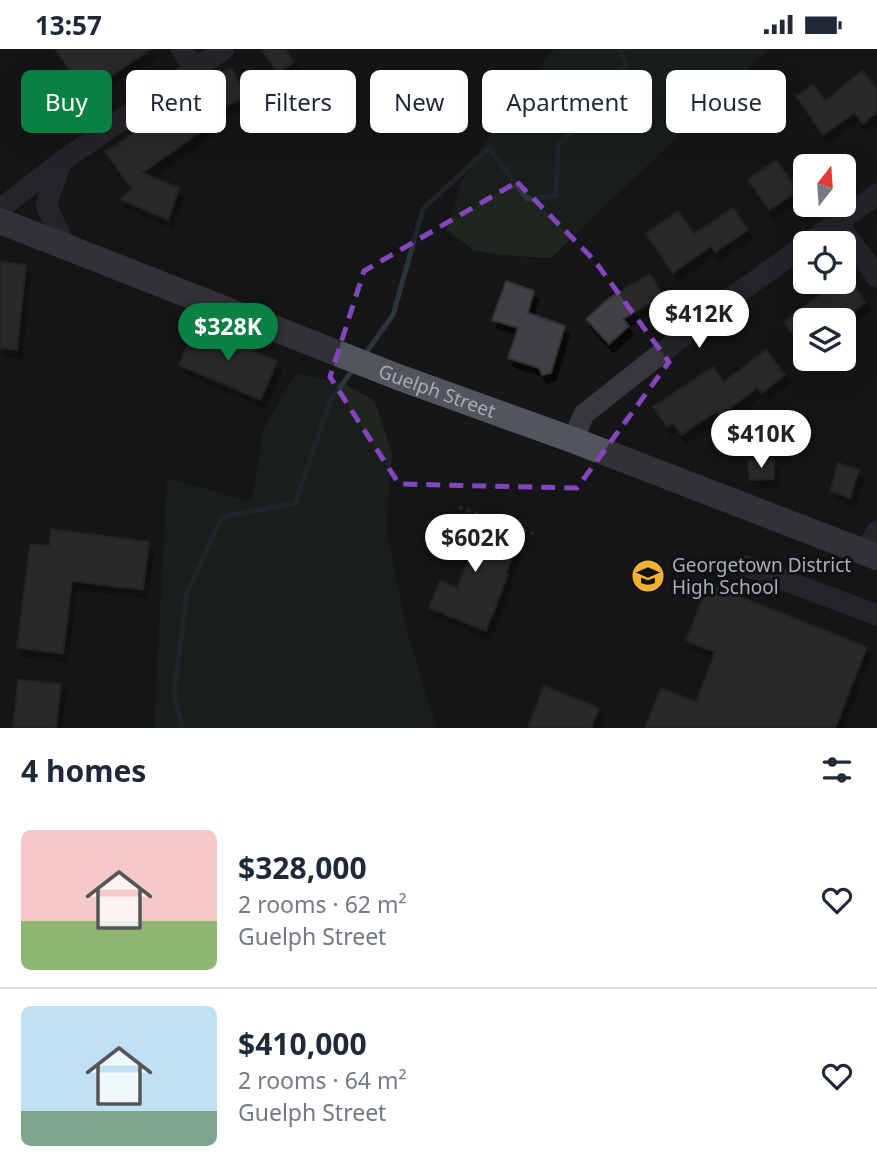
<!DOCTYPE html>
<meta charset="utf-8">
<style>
:root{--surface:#fff;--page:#f2f2f3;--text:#1f2937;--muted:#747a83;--line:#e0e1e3;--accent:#0b8043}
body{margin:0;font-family:"Noto Sans",sans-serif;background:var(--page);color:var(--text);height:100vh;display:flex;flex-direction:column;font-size:26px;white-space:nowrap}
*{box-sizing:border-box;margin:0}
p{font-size:23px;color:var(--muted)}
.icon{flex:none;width:38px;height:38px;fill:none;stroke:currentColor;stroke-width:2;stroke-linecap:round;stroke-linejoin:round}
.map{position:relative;height:679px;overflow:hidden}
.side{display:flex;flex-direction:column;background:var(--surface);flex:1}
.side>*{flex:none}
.guide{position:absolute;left:21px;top:21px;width:836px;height:63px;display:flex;gap:14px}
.needle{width:46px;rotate:17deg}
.tools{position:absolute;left:793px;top:105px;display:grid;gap:14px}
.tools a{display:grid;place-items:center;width:63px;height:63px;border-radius:10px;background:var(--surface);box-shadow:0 7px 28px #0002;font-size:35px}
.price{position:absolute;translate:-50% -60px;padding:0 16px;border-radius:24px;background:#fff;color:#222;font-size:23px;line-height:46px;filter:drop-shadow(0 2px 4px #0008)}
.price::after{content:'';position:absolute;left:50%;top:42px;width:21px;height:16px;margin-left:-10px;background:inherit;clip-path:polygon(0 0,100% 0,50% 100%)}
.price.selected{background:var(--accent);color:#fff}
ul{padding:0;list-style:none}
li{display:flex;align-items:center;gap:21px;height:175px;padding:0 21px}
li+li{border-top:2px solid var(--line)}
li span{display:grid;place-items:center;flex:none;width:196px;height:140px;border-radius:10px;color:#555}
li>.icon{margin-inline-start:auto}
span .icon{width:84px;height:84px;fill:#fffc;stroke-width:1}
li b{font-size:30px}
h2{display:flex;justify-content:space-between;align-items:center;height:84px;padding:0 21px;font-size:30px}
.tag{padding:0 24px;border-radius:10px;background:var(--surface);box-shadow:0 7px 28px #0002;font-size:24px;line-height:63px}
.tag.selected{background:var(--accent);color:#fff}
.status{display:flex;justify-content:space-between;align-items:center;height:49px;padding:0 35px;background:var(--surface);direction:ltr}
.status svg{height:19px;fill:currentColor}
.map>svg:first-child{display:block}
.green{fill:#1e261f}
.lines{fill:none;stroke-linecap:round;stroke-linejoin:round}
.stream{stroke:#2c353c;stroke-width:5}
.building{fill:#404145;stroke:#303034;stroke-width:2;filter:url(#shadow)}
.path{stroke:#3d3f44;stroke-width:3.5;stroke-dasharray:3.5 5;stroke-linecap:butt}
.minor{stroke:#37383d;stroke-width:21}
.major{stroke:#53555c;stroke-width:26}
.marked{fill:none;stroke:#8446be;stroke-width:5;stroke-dasharray:14 9;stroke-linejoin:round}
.labels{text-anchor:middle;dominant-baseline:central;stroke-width:6;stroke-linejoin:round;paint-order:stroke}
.street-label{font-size:19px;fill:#a8adb8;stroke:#111113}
.poi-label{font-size:19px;fill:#a8adb8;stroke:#111113;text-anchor:start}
</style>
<div class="status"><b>13:57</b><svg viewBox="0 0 49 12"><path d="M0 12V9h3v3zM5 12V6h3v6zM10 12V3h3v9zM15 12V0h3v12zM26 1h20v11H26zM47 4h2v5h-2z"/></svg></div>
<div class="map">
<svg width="877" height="679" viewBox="0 0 877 679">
<defs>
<filter id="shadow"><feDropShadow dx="4.5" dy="8" stdDeviation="0" flood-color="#0009"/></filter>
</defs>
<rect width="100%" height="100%" fill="#161618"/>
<g class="green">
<path d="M 554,0 L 769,0 L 551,209 L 500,206 L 473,201 L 446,180 L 461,134 L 485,93 Z"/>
<path d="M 296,324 L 347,336 L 375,352 L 392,405 L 386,479 L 407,583 L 437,679 L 154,679 L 167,429 L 252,453 L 263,381 Z"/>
</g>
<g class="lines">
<g class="stream">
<path d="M 363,308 L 393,266 L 423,160 L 489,99 L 527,150 L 556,147 L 558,95 L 598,61 L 626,15 L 619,0"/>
<path d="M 182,679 L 174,643 L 187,544 L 222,468 L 295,454 L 330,352 L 355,318"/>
</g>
</g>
<g class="building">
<path d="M 55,0 L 151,0 L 85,44 Z"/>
<path d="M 261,0 L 285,0 L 294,13 L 278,24 Z"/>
<path d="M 232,19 L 246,48 L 210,65 L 215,73 L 142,124 L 179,139 L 168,171 L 120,150 L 132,140 L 105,103 L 164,64 L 167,69 L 217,37 L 213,28 Z"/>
<path d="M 862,22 L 877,40 L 877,63 L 863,75 L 854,64 L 823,86 L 796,47 L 813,36 L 825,52 Z"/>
<path d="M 776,111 L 798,142 L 769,161 L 748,131 Z"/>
<path d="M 733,159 L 748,181 L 715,203 L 711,197 L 673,224 L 646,185 L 678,162 L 694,185 Z"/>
<path d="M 0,213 L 26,216 L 17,301 L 0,299 Z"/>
<path d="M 650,225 L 663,247 L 623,270 L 629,277 L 609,295 L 586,270 L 609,249 Z"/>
<path d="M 847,225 L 865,254 L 842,271 L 805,271 L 805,302 L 784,273 L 837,233 L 844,233 Z"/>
<path d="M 506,232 L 534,242 L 528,264 L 565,277 L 551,324 L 542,326 L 539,319 L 508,309 L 518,279 L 492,271 Z"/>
<path d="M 196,277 L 277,312 L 261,351 L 179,316 Z"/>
<path d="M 766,301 L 785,326 L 762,344 L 757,339 L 720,366 L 717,362 L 681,386 L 673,374 L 667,378 L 653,358 L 713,318 L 724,333 Z"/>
<path d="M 774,411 L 774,430 L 749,431 L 748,412 Z"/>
<path d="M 838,414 L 859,421 L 850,449 L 830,442 Z"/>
<path d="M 457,465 L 508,487 L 506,491 L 514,495 L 512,499 L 515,500 L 506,525 L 508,526 L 486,582 L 429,559 L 440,532 L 457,539 L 470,506 L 445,497 Z"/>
<path d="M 51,480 L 149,493 L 143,541 L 72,532 L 63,605 L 17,599 L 30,495 L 49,497 Z"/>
<path d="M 708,535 L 867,598 L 835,679 L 645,679 L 661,639 L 696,653 L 715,603 L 686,592 Z"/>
<path d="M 18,631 L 61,635 L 56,679 L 13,679 Z"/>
<path d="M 544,637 L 599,659 L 591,679 L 528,679 Z"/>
</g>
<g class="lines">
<path class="path" d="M 459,458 L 534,485"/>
<g class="minor">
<path d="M 181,0 L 195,20"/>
<path d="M 61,114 L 46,156 L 65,196"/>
<path d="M 0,160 L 62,112 L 224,0"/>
<path d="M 837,174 L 877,228"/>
<path d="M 808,194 L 877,145"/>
<path d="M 573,391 L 584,365 L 731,249 L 805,196"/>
<path d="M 864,503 L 877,482"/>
<path d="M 746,517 L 877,566"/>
</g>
<path class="major" id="s1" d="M 0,172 L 398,328 L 573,391 L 877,508"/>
</g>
<path d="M0 0H877V679H0ZM 517,133 L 594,211 L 669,313 L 577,439 L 399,435 L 330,328 L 364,222 Z" fill="#161618" fill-opacity=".55" fill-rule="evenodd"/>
<path class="marked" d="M 517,133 L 594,211 L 669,313 L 577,439 L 399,435 L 330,328 L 364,222 Z"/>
<defs>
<symbol id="school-disc" viewBox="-11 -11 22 22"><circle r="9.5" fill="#f2b134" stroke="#111113"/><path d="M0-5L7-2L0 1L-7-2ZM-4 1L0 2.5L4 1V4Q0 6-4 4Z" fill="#111"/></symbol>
</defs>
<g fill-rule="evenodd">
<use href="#school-disc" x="629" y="508" width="38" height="38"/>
</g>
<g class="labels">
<g class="street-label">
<text stroke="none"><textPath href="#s1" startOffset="469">Guelph Street</textPath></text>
</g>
<g class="poi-label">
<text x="672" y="516">Georgetown District<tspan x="672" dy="22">High School</tspan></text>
</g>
</g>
</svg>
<div class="tools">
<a><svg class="needle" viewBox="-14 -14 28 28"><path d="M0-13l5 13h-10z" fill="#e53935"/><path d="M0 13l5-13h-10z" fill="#747a83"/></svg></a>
<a><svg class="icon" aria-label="locate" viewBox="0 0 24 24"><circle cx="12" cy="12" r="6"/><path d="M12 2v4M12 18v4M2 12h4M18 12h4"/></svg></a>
<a><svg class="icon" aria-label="layers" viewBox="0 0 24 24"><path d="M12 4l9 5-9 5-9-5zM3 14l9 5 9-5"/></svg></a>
</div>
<b class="price" style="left:699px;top:301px">$412K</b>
<b class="price selected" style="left:228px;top:314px">$328K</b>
<b class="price" style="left:761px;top:421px">$410K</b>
<b class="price" style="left:475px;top:525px">$602K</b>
<div class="guide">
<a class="tag selected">Buy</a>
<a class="tag">Rent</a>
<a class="tag">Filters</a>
<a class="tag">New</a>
<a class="tag">Apartment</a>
<a class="tag">House</a>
</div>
</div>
<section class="side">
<h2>4 homes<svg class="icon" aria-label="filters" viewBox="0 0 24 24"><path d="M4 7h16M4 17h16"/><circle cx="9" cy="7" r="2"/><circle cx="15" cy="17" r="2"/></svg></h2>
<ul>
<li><span style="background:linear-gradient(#f6c9c9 65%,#8fb573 0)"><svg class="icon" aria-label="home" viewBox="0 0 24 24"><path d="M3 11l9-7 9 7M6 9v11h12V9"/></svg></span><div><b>$328,000</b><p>2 rooms · 62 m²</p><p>Guelph Street</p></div><svg class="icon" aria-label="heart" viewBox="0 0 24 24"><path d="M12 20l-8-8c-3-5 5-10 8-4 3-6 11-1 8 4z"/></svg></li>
<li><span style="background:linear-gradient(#bfe0f5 75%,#7fa58c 0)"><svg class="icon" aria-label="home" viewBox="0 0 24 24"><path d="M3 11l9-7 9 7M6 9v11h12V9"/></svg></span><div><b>$410,000</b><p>2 rooms · 64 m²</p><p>Guelph Street</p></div><svg class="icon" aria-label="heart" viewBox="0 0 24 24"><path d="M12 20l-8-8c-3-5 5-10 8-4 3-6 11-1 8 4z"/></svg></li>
</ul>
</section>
